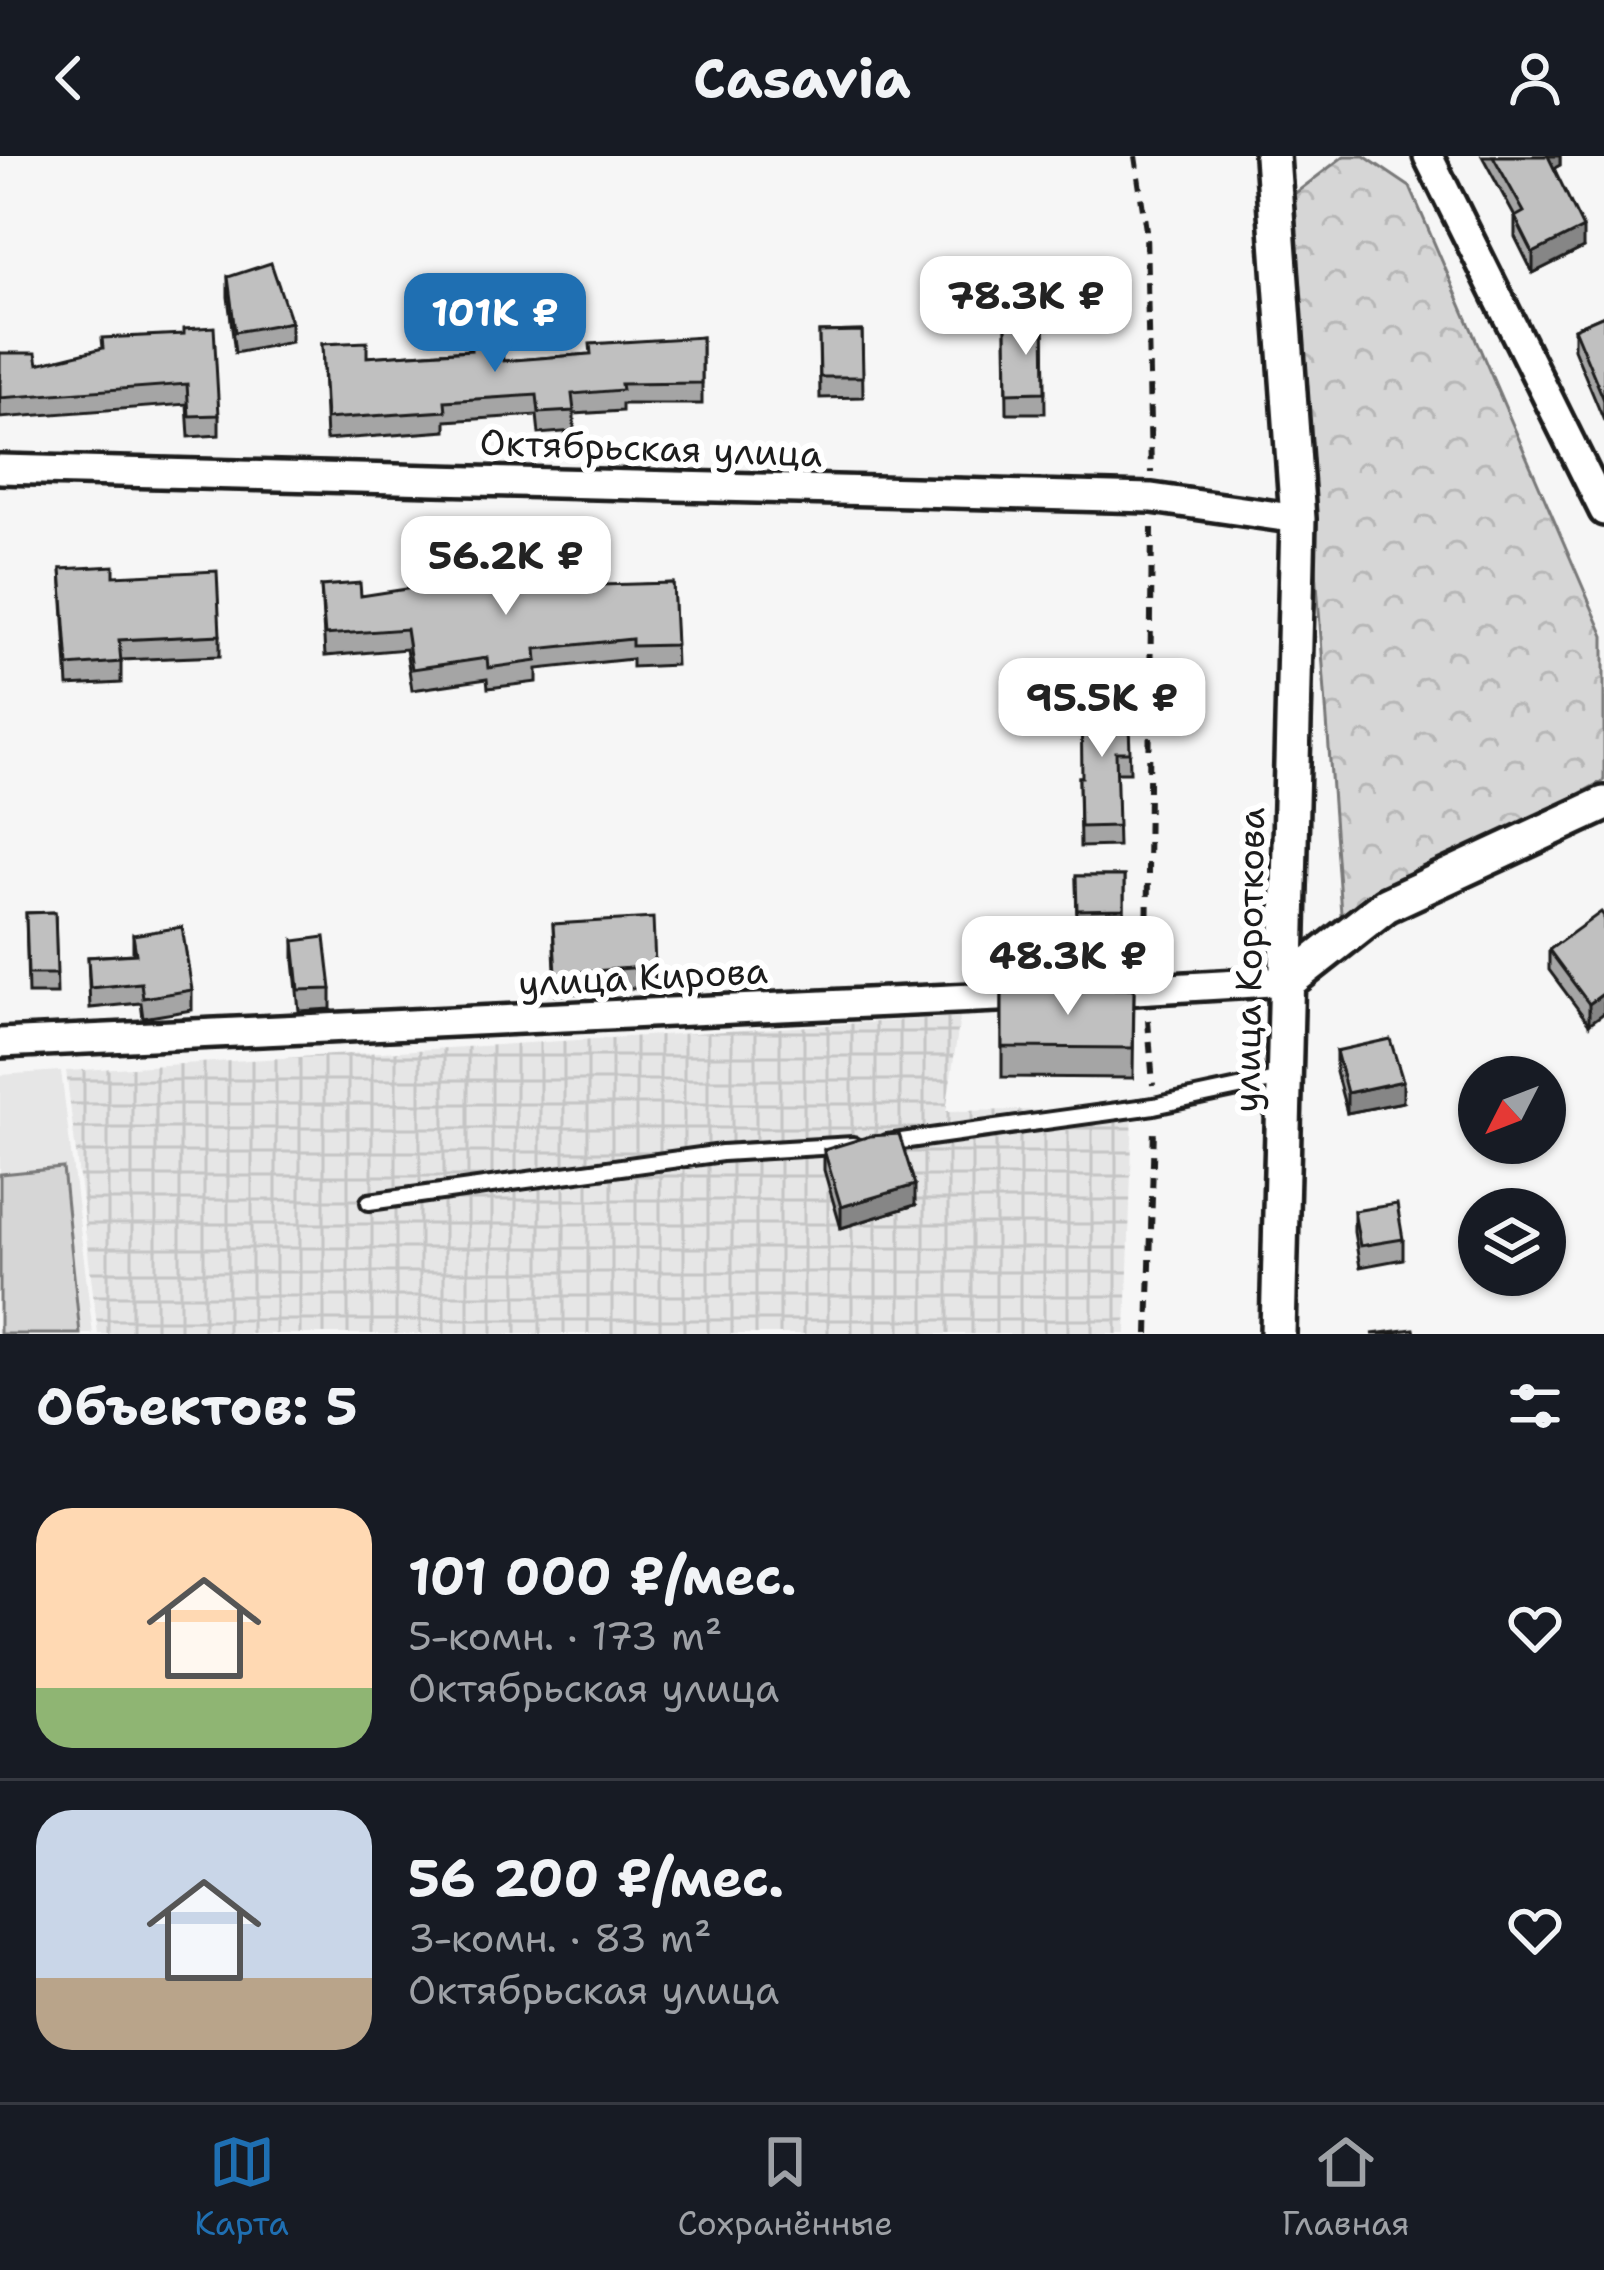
<!DOCTYPE html>
<html lang="ru">
<meta charset="utf-8">
<style>
:root{--surface:#171b24;--page:#20242c;--text:#f1f3f6;--muted:#9ea1a6;--line:#363941;--accent:#1f6fb2}
body{margin:0;font-family:"Shantell Sans",sans-serif;background:var(--page);color:var(--text);height:100vh;display:flex;flex-direction:column;font-size:45px;white-space:nowrap}
*{box-sizing:border-box;margin:0}
p{font-size:39px;color:var(--muted)}
.icon{flex:none;width:66px;height:66px;fill:none;stroke:currentColor;stroke-width:2;stroke-linecap:round;stroke-linejoin:round}
.map{position:relative;height:1178px;overflow:hidden}
.panel{display:flex;flex-direction:column;background:var(--surface);flex:1}
.panel>*{flex:none}
.needle{width:78px;rotate:228deg}
.buttons{position:absolute;left:1458px;top:900px;display:grid;gap:24px}
.buttons a{display:grid;place-items:center;width:108px;height:108px;border-radius:50%;background:var(--surface);box-shadow:0 3px 9px #0004;font-size:60px}
.price{position:absolute;translate:-50% -102px;padding:0 27px;border-radius:24px;background:#fff;color:#222;font-size:39px;line-height:78px;filter:drop-shadow(0 3px 6px #0008)}
.price::after{content:'';position:absolute;left:50%;top:72px;width:36px;height:27px;margin-left:-18px;background:inherit;clip-path:polygon(0 0,100% 0,50% 100%)}
.price.selected{background:var(--accent);color:#fff}
ul{padding:0;list-style:none}
li{display:flex;align-items:center;gap:36px;height:300px;padding:0 36px}
li+li{border-top:3px solid var(--line)}
li span{display:grid;place-items:center;flex:none;width:336px;height:240px;border-radius:36px;color:#555}
li>.icon{margin-inline-start:auto}
span .icon{width:144px;height:144px;fill:#fffc;stroke-width:1}
li b{font-size:51px}
h2{display:flex;justify-content:space-between;align-items:center;height:144px;padding:0 36px;font-size:51px}
header{display:flex;justify-content:space-between;align-items:center;height:156px;padding:0 36px;background:var(--surface);font-size:54px;font-weight:700}
.tabs{display:flex;justify-content:space-around;align-items:center;height:168px;border-top:3px solid var(--line);background:var(--surface);font-size:33px;color:var(--muted)}
.tabs a{display:grid;justify-items:center;gap:6px}
.tabs .selected{color:var(--accent)}
.map>svg:first-child{display:block}
.built{fill:#e6e6e6}
.industrial{fill:url(#industrial-grid)}
.park{fill:url(#park-crowns);stroke:#797979;stroke-width:3}
.pitch{fill:#d6d6d6;stroke:#797979;stroke-width:3}
.lines{fill:none;stroke-linecap:round;stroke-linejoin:round}
.service-casing{stroke:#1c1c1c;stroke-width:22}
.minor-casing{stroke:#1c1c1c;stroke-width:36}
.tertiary-casing{stroke:#1c1c1c;stroke-width:42}
.path{stroke:#1c1c1c;stroke-width:6;stroke-dasharray:12 9;stroke-linecap:butt}
.service{stroke:#fff;stroke-width:14}
.minor{stroke:#fff;stroke-width:27}
.tertiary{stroke:#fff;stroke-width:33}
.wall{fill:#a5a5a5;stroke:#1c1c1c;stroke-width:3}
.shaded-wall{fill:#868686;stroke:#1c1c1c;stroke-width:3}
.building{fill:#c0c0c0;stroke:#1c1c1c;stroke-width:3}
.labels{text-anchor:middle;dominant-baseline:central;stroke-width:12;stroke-linejoin:round;paint-order:stroke}
.street-label{font-size:36px;fill:#1c1c1c;stroke:#fff}
</style>
<header><svg class="icon" aria-label="back" viewBox="0 0 24 24"><path d="M15 5l-7 7 7 7"/></svg>Casavia<svg class="icon" aria-label="person" viewBox="0 0 24 24"><circle cx="12" cy="8" r="4"/><path d="M4 21q1-7 8-7t8 7"/></svg></header>
<div class="map">
<svg width="1604" height="1178" viewBox="0 0 1604 1178">
<defs>
<pattern id="industrial-grid" width="8" height="8" patternUnits="userSpaceOnUse" patternTransform="scale(3)"><rect width="8" height="8" fill="#e6e6e6"/><path d="M0 4h8M4 0v8" fill="none" stroke="#c5c5c5"/></pattern>
<pattern id="park-crowns" width="20" height="18" patternUnits="userSpaceOnUse" patternTransform="scale(3)"><rect width="20" height="18" fill="#d6d6d6"/><path d="M2 6a3 3 0 1 1 6 0M12 15a3 3 0 1 1 6 0" fill="none" stroke="#b7b7b7"/></pattern>
</defs>
<rect width="100%" height="100%" fill="#f6f6f6"/>
<filter id="ink" filterUnits="userSpaceOnUse"><feTurbulence type="fractalNoise" baseFrequency=".00833" numOctaves="2"/><feDisplacementMap in="SourceGraphic" scale="24" xChannelSelector="R" yChannelSelector="G"/><feConvolveMatrix kernelMatrix="1 2 1 2 8 2 1 2 1" color-interpolation-filters="sRGB"/></filter>
<g filter="url(#ink)">
<path class="built" d="M 61,915 L 93,1178 L 0,1178 L 0,919 Z"/>
<path class="industrial" d="M 960,861 L 946,955 L 1133,953 L 1126,1178 L 98,1178 L 66,915 Z"/>
<path class="park" d="M 1344,0 L 1364,0 L 1410,31 L 1604,480 L 1604,624 L 1342,771 L 1289,42 Z"/>
<path class="pitch" d="M 63,1012 L 80,1178 L 0,1178 L 0,1018 Z"/>
<g class="lines">
<defs>
<g id="service">
<path d="M 887,987 L 1154,950 L 1285,922"/>
<path d="M 369,1046 L 722,997 L 853,989"/>
</g>
<g id="minor">
<path d="M 1428,0 L 1604,355"/>
<path d="M 0,313 L 1152,342 L 1298,363"/>
<path d="M 1101,836 L 1289,825"/>
<path d="M 0,887 L 1039,839"/>
</g>
<g id="tertiary">
<path d="M 1272,0 L 1298,363 L 1278,1178"/>
<path d="M 1289,825 L 1386,749 L 1604,648"/>
</g>
</defs>
<use href="#service" class="service-casing"/>
<use href="#minor" class="minor-casing"/>
<use href="#tertiary" class="tertiary-casing"/>
<g class="path">
<path d="M 1135,0 L 1146,74 L 1151,317"/>
<path d="M 1147,803 L 1152,372"/>
<path d="M 1148,864 L 1153,929"/>
<path d="M 1148,1178 L 1154,972"/>
</g>
<use href="#service" class="service"/>
<use href="#minor" class="minor"/>
<use href="#tertiary" class="tertiary"/>
</g>
<g class="wall">
<path d="M 1482,0 L 1560,0 L 1560,9 L 1554,12 L 1583,92 L 1533,117 L 1515,81 L 1515,61 Z"/>
<path d="M 228,121 L 291,166 L 291,186 L 235,197 L 228,141 Z"/>
<path d="M 1604,159 L 1604,265 L 1574,193 L 1574,172 Z"/>
<path d="M 1044,167 L 1045,257 L 1007,257 L 1006,168 Z"/>
<path d="M 469,172 L 503,205 L 590,198 L 702,181 L 702,248 L 622,248 L 622,255 L 574,258 L 574,275 L 539,278 L 537,259 L 446,265 L 446,275 L 326,284 L 322,188 L 367,201 L 469,194 Z"/>
<path d="M 862,175 L 863,241 L 820,242 L 819,176 Z"/>
<path d="M 184,178 L 219,259 L 219,279 L 189,281 L 187,248 L 0,262 L 0,197 L 38,208 Z"/>
<path d="M 61,413 L 114,420 L 220,479 L 220,500 L 121,504 L 121,527 L 68,530 Z"/>
<path d="M 673,427 L 676,509 L 632,511 L 632,503 L 537,513 L 537,526 L 488,532 L 487,523 L 412,534 L 406,493 L 325,500 L 321,430 L 361,440 Z"/>
<path d="M 1128,544 L 1130,616 L 1116,616 L 1118,690 L 1080,691 L 1079,621 L 1082,621 Z"/>
<path d="M 1076,720 L 1124,720 L 1124,774 L 1077,774 Z"/>
<path d="M 55,756 L 57,838 L 28,838 L 26,757 Z"/>
<path d="M 1604,760 L 1589,868 L 1549,814 L 1549,794 Z"/>
<path d="M 553,768 L 655,810 L 655,830 L 556,839 Z"/>
<path d="M 133,779 L 192,834 L 192,854 L 143,862 L 141,847 L 90,852 L 88,801 L 133,798 Z"/>
<path d="M 294,785 L 331,833 L 331,853 L 299,855 L 294,805 Z"/>
<path d="M 1002,832 L 1134,833 L 1133,922 L 1002,921 Z"/>
<path d="M 1336,895 L 1403,946 L 1347,957 L 1336,916 Z"/>
<path d="M 824,994 L 915,1049 L 841,1072 L 824,1014 Z"/>
<path d="M 1354,1055 L 1403,1083 L 1403,1103 L 1360,1111 L 1354,1076 Z"/>
</g>
<g class="shaded-wall">
<path d="M 1546,0 L 1560,0 L 1560,9 L 1546,17 Z"/>
<path d="M 1583,72 L 1583,92 L 1533,117 L 1533,97 Z"/>
<path d="M 1604,837 L 1604,857 L 1589,868 L 1589,848 Z"/>
<path d="M 1403,925 L 1403,946 L 1347,957 L 1347,937 Z"/>
<path d="M 915,1029 L 915,1049 L 841,1072 L 841,1051 Z"/>
</g>
<g class="building">
<path d="M 1493,0 L 1548,0 L 1583,72 L 1533,97 L 1515,61 L 1524,56 Z"/>
<path d="M 271,107 L 291,166 L 235,176 L 228,121 Z"/>
<path d="M 1604,159 L 1604,244 L 1574,172 Z"/>
<path d="M 1044,167 L 1045,236 L 1007,237 L 1006,168 Z"/>
<path d="M 500,169 L 503,205 L 591,198 L 590,188 L 702,181 L 702,227 L 621,228 L 622,234 L 572,238 L 574,255 L 539,257 L 537,239 L 445,245 L 446,255 L 326,263 L 322,188 L 367,186 L 367,201 L 471,194 L 469,172 Z"/>
<path d="M 214,171 L 219,259 L 189,260 L 187,228 L 0,242 L 0,197 L 36,197 L 38,208 L 103,192 L 102,182 L 184,178 L 184,173 Z"/>
<path d="M 862,175 L 863,221 L 820,221 L 819,176 Z"/>
<path d="M 114,410 L 114,420 L 217,415 L 220,479 L 119,484 L 121,506 L 68,510 L 61,413 Z"/>
<path d="M 599,419 L 600,429 L 673,427 L 676,489 L 632,490 L 632,483 L 536,493 L 537,505 L 488,512 L 487,502 L 412,513 L 406,473 L 325,479 L 321,430 L 360,427 L 361,440 L 452,426 L 454,437 Z"/>
<path d="M 1128,544 L 1130,596 L 1116,596 L 1118,670 L 1080,671 L 1079,621 L 1082,621 L 1081,545 Z"/>
<path d="M 1076,720 L 1124,720 L 1124,753 L 1077,754 Z"/>
<path d="M 55,756 L 57,818 L 28,818 L 26,757 Z"/>
<path d="M 1601,756 L 1604,760 L 1604,837 L 1589,848 L 1549,794 Z"/>
<path d="M 653,762 L 655,810 L 556,818 L 553,768 Z"/>
<path d="M 182,771 L 192,834 L 143,842 L 141,827 L 90,832 L 88,801 L 136,798 L 133,779 Z"/>
<path d="M 325,781 L 331,833 L 299,834 L 294,785 Z"/>
<path d="M 1002,832 L 1134,833 L 1133,892 L 1002,891 Z"/>
<path d="M 1390,883 L 1403,925 L 1347,937 L 1336,895 Z"/>
<path d="M 899,978 L 915,1029 L 841,1051 L 824,994 L 870,980 Z"/>
<path d="M 1397,1048 L 1403,1083 L 1360,1090 L 1354,1055 Z"/>
<path d="M 1414,1173 L 1415,1178 L 1372,1178 Z"/>
</g>
</g>
<g class="labels">
<g class="street-label">
<text transform="translate(651 292) rotate(2)">Октябрьская улица</text>
<text transform="translate(1249 804) rotate(-89)">улица Короткова</text>
<text transform="translate(643 821) rotate(-3)">улица Кирова</text>
</g>
</g>
</svg>
<div class="buttons">
<a><svg class="needle" viewBox="-14 -14 28 28"><path d="M0-13l5 13h-10z" fill="#e53935"/><path d="M0 13l5-13h-10z" fill="#9ea1a6"/></svg></a>
<a><svg class="icon" aria-label="layers" viewBox="0 0 24 24"><path d="M12 4l9 5-9 5-9-5zM3 14l9 5 9-5"/></svg></a>
</div>
<b class="price" style="left:1026px;top:202px">78.3K ₽</b>
<b class="price selected" style="left:495px;top:219px">101K ₽</b>
<b class="price" style="left:506px;top:462px">56.2K ₽</b>
<b class="price" style="left:1102px;top:604px">95.5K ₽</b>
<b class="price" style="left:1068px;top:862px">48.3K ₽</b>
</div>
<section class="panel">
<h2>Объектов: 5<svg class="icon" aria-label="filters" viewBox="0 0 24 24"><path d="M4 7h16M4 17h16"/><circle cx="9" cy="7" r="2"/><circle cx="15" cy="17" r="2"/></svg></h2>
<ul>
<li><span style="background:linear-gradient(#ffd9b3 75%,#8fb573 0)"><svg class="icon" aria-label="home" viewBox="0 0 24 24"><path d="M3 11l9-7 9 7M6 9v11h12V9"/></svg></span><div><b>101 000 ₽/мес.</b><p>5-комн. · 173 m²</p><p>Октябрьская улица</p></div><svg class="icon" aria-label="heart" viewBox="0 0 24 24"><path d="M12 20l-8-8c-3-5 5-10 8-4 3-6 11-1 8 4z"/></svg></li>
<li><span style="background:linear-gradient(#c9d6e8 70%,#b9a48a 0)"><svg class="icon" aria-label="home" viewBox="0 0 24 24"><path d="M3 11l9-7 9 7M6 9v11h12V9"/></svg></span><div><b>56 200 ₽/мес.</b><p>3-комн. · 83 m²</p><p>Октябрьская улица</p></div><svg class="icon" aria-label="heart" viewBox="0 0 24 24"><path d="M12 20l-8-8c-3-5 5-10 8-4 3-6 11-1 8 4z"/></svg></li>
</ul>
</section>
<nav class="tabs">
<a class="selected"><svg class="icon" aria-label="map" viewBox="0 0 24 24"><path d="M3 6l6-2 6 2 6-2v14l-6 2-6-2-6 2zM9 4v14M15 6v14"/></svg>Карта</a>
<a><svg class="icon" aria-label="saved" viewBox="0 0 24 24"><path d="M7 4h10v16l-5-4-5 4z"/></svg>Сохранённые</a>
<a><svg class="icon" aria-label="home" viewBox="0 0 24 24"><path d="M3 11l9-7 9 7M6 9v11h12V9"/></svg>Главная</a>
</nav>
